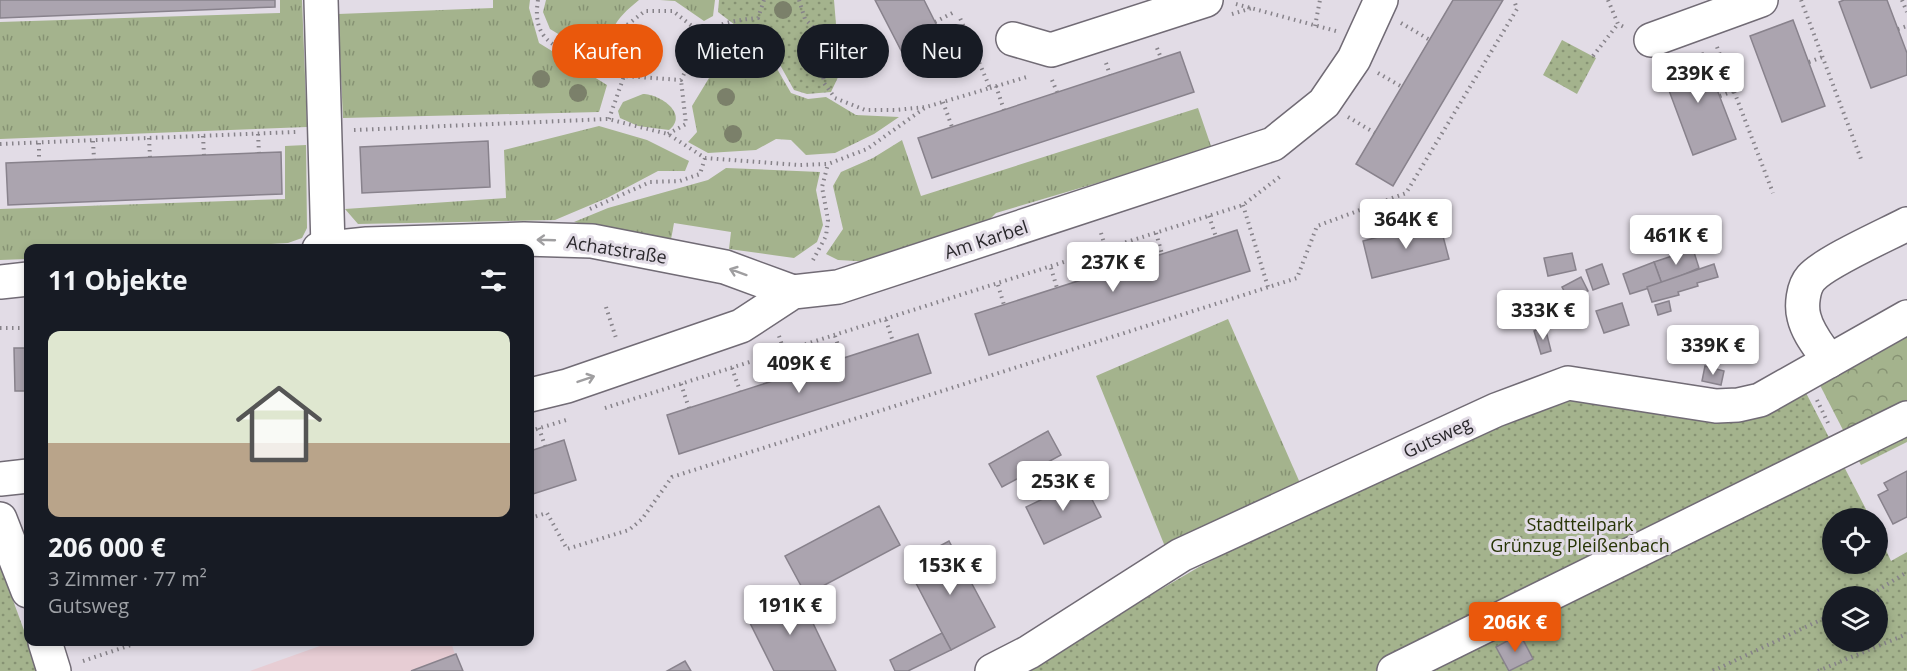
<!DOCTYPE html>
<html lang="de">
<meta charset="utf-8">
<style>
:root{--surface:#171b24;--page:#20242c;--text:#f1f3f6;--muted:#9ea1a6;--accent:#ea580c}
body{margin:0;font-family:"Open Sans",sans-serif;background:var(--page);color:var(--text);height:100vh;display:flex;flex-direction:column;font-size:22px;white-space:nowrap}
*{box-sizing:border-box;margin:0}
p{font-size:20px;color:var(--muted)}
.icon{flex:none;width:33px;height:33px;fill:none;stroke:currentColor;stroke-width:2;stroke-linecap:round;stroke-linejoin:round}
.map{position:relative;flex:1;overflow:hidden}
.sheet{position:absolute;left:24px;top:244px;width:510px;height:402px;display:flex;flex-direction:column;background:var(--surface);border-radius:12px;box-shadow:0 3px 9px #0003}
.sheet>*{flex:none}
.hud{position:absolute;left:552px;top:24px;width:570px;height:54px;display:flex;gap:12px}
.buttons{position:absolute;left:1822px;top:508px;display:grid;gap:12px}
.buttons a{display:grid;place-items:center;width:66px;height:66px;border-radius:50%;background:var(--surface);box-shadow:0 3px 9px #0003;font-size:30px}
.price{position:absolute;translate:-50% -51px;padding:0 14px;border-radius:6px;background:#fff;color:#222;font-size:20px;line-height:39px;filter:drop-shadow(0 2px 3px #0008)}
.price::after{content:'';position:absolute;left:50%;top:36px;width:18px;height:14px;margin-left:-9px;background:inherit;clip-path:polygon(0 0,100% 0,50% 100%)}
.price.current{background:var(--accent);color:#fff}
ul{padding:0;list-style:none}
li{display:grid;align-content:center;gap:12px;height:318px;padding:0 24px}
li span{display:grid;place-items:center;height:186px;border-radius:12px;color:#555}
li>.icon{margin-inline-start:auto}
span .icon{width:108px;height:108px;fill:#fffc;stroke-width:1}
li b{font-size:26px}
h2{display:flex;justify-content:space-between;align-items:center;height:72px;padding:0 24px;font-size:26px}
.pill{padding:0 21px;border-radius:27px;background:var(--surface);box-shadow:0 3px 9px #0003;font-size:21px;line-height:54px}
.pill.current{background:var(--accent);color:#fff}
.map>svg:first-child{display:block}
.industrial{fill:#e7cdd4}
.grass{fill:url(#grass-tufts)}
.forest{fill:url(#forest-crowns)}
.park{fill:url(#park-dots);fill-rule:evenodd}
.building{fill:#aba4af;stroke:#88828c;stroke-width:1.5}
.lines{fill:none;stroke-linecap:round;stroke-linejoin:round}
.minor-casing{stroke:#716b75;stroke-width:36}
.path{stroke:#87838a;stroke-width:4;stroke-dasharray:1.5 4.5;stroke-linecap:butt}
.minor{stroke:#fff;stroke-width:33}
.tree{fill:#7b806a}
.oneway{stroke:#9f9ea0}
.labels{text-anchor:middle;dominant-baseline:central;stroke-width:6;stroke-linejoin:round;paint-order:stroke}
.street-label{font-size:18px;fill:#2a282c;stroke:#e2dce6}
.park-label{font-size:18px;fill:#273405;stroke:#e2dce6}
</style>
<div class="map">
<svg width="1907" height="671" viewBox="0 0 1907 671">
<defs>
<pattern id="grass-tufts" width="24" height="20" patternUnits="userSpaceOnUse" patternTransform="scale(1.5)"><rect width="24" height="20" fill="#a4b38d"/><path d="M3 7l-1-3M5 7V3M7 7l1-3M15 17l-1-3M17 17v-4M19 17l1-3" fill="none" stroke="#869273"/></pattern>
<pattern id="forest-crowns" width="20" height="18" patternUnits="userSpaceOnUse" patternTransform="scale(1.5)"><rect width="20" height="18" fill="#a4b38d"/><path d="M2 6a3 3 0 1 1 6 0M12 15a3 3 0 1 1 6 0" fill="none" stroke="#869273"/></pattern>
<pattern id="park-dots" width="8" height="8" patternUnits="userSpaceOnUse" patternTransform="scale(1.5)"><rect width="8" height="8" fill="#a4b38d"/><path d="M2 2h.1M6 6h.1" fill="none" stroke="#869273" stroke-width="1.8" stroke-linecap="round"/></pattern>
</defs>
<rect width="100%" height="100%" fill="#e2dce6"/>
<path class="industrial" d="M 331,642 L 451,642 L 460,671 L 250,671 Z"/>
<g class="grass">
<path d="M 280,0 L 302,0 L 307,127 L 0,139 L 0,22 L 280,13 Z"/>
<path d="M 493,0 L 530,0 L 529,8 L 539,43 L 607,85 L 599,112 L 343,118 L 338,14 L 493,8 Z"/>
<path d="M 546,0 L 639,0 C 614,20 607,32 608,64 L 550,29 L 543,12 Z"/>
<path d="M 660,0 L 715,0 L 713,16 L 704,21 L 675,1 Z"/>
<path d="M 728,27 L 761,41 L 791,93 L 808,99 L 826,97 L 856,115 L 899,117 L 874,134 L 835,153 L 806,155 L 791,140 L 776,139 L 756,150 L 708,153 L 688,142 L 697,132 L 692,106 L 709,78 L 714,35 Z"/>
<path d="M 643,94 C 660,94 689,114 669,130 L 638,126 L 620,118 L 618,111 L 623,102 Z"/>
<path d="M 1198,108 L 1212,149 L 996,213 L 984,225 L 873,262 L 838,260 L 826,254 L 843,229 L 833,186 L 841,172 L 873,158 L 902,140 L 921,196 Z"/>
<path d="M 599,126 L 647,140 L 689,161 L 685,171 L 658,171 L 607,198 L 555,220 L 358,224 L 345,209 L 506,198 L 504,150 Z"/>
<path d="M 306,145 L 307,228 L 302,238 L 288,243 L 186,249 L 28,249 L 28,259 L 0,260 L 0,209 L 285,199 L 285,146 Z"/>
<path d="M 726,168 L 820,172 L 816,190 L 823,225 L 817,242 L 794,258 L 729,249 L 731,232 L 674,223 L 670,245 L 574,222 L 608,208 L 708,180 Z"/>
<path d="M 1228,319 L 1300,483 L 1168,554 L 1096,376 Z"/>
</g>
<path class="forest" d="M 1907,301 L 1907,442 L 1861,465 L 1806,358 Z"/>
<g class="park">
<path d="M 719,0 L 834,0 L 840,73 L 831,92 L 807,94 L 794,90 L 765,38 L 735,25 L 718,12 Z"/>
<path d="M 1562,40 L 1596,58 L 1577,94 L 1543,75 Z"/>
<path d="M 1804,389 L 1871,519 L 1833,519 L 1833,564 L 1878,564 L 1878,533 L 1891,561 L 1907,552 L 1907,671 L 1013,671 L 1055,651 L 1199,567 L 1426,451 L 1565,392 ZM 1833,597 L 1878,597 L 1878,642 L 1833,642 Z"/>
<path d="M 0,565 L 39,671 L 0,671 Z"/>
</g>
<g class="building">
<path d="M 0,0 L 275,0 L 275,7 L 0,18 Z"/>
<path d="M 875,0 L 924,0 L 944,40 L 906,60 Z"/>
<path d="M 1453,0 L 1503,0 L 1393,186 L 1356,164 Z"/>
<path d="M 1844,0 L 1887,0 L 1907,53 L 1907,75 L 1871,88 L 1839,2 Z"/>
<path d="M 1793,20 L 1825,106 L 1782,122 L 1750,36 Z"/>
<path d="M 1180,52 L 1194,92 L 932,178 L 918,138 Z"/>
<path d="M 1703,53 L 1736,139 L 1693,155 L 1661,69 Z"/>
<path d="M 488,141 L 490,187 L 362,193 L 360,147 Z"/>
<path d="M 281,152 L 282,194 L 8,205 L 6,163 Z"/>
<path d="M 1439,221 L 1449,259 L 1372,278 L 1363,241 Z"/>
<path d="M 1237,230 L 1250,271 L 989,355 L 975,314 Z"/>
<path d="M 1693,249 L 1699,268 L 1662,284 L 1654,262 Z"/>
<path d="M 1572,253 L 1576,270 L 1548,276 L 1544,258 Z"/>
<path d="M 1654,262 L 1662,284 L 1630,294 L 1623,274 Z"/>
<path d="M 1602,264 L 1609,284 L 1593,290 L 1586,270 Z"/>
<path d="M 1714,264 L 1718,277 L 1697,283 L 1698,286 L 1678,292 L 1679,295 L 1652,302 L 1647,287 Z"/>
<path d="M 1581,277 L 1588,291 L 1569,300 L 1562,287 Z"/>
<path d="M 1669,301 L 1671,311 L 1658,315 L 1655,305 Z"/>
<path d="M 1622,303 L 1629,325 L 1604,333 L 1596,311 Z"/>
<path d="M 1545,327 L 1551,351 L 1541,354 L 1534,331 Z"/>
<path d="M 918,334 L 931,373 L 679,454 L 667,415 Z"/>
<path d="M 14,348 L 28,348 L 28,391 L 15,391 Z"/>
<path d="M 1705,366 L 1724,371 L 1721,385 L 1702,381 Z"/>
<path d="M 1048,431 L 1061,455 L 1002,487 L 989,464 Z"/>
<path d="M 564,440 L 576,480 L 530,495 L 530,451 Z"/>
<path d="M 1907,471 L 1907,517 L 1893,524 L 1878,495 L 1888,490 L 1884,483 Z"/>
<path d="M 1082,480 L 1101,517 L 1044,544 L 1026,507 Z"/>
<path d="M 879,506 L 900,545 L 806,595 L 785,556 Z"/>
<path d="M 949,541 L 995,627 L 951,650 L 906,564 Z"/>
<path d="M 797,590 L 836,671 L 774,671 L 746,615 Z"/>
<path d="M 942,633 L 951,650 L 908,671 L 895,671 L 890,660 Z"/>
<path d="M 1520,634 L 1533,659 L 1509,671 L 1496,647 Z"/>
<path d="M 456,654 L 463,671 L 411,671 Z"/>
<path d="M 685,661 L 691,671 L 667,671 Z"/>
</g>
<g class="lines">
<defs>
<g id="minor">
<path d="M 321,0 L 328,247"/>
<path d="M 1013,39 L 1051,50 L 1206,0"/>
<path d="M 1651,40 L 1761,0"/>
<path d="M 319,249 L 367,244 L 524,239 L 592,241 L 725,267 L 793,292"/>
<path d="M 0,282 L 28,279"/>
<path d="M 1829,361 C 1820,347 1808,334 1804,317 C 1801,306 1803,287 1811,278 C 1825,262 1886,235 1907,224"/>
<path d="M 530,395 L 567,386 L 741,326 L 793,292 L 838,287 L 1273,144 L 1324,103 L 1354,59 L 1381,0"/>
<path d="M 0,479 L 28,476"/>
<path d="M 0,519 L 28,591"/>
<path d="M 45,642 L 54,671"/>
<path d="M 992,671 L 1029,652 L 1181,555 L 1496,410 L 1568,383 L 1716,406 L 1738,405 L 1760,400 L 1907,317"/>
<path d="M 1394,671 L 1907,418"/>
</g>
</defs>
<use href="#minor" class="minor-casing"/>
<g class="path">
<path d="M 538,0 C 536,13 536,25 544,36 C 556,52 605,70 624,76 L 621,47 L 627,25 L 645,11 L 673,11 L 703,35"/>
<path d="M 799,0 L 805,19 L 817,31 L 824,83 L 835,98 L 865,110 L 895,110 L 926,107 L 990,88 L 960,18"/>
<path d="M 1608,0 L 1618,24 L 1626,28"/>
<path d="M 1801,0 L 1861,159"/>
<path d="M 1902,0 L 1907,12"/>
<path d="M 1236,4 L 1336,31"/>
<path d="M 1232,14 L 1252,8"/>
<path d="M 935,22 L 956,11"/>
<path d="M 1401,23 L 1430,40"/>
<path d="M 1315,26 L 1320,0"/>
<path d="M 1898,29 L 1907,26"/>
<path d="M 1717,47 L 1773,193"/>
<path d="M 1157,48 L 1161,58"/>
<path d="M 1593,56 L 1618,24"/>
<path d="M 1809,62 L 1823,57"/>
<path d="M 1106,63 L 1110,75"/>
<path d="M 1378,73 L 1402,87"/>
<path d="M 1052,80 L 1057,92"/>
<path d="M 996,86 L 1004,110"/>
<path d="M 990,88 L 1030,76"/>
<path d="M 1720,96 L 1734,91"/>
<path d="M 943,102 L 952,127"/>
<path d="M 1348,117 L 1375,133"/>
<path d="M 609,119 L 624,76 L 681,80 C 704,33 702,23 758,18 L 764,0"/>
<path d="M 354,130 L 608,119 L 668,134 L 705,158 L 799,165 L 828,164 L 867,149 L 926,107"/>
<path d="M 258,134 L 259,153"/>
<path d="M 668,134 L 686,124 L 681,80"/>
<path d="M 203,136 L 204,155"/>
<path d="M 149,138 L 150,157"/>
<path d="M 93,141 L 94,159"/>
<path d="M 39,143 L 39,162"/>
<path d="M 0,144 L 296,132"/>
<path d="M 1243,205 L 1268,287"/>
<path d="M 590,209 L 650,182 L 680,181 L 700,174 L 705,158"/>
<path d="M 1209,216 L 1216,237"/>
<path d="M 1101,233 L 1106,249"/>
<path d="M 1156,233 L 1162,254"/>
<path d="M 1103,250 L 1110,271"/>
<path d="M 813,260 L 826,236 L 828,220 L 822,187 L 828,164"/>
<path d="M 1051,268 L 1057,288"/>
<path d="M 998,285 L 1004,305"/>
<path d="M 606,307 L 616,338"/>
<path d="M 886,320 L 893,342"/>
<path d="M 0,328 L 28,328"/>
<path d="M 779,336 L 792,375"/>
<path d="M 835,336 L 842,358"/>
<path d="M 732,368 L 740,391"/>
<path d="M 681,384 L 689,408"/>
<path d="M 1817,400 L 1828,423"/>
<path d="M 605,408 L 1243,205 L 1282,175"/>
<path d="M 539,428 L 545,446"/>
<path d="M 530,431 L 566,420"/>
<path d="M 530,518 L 547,513 L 567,549 L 629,530 L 642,519 L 672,477 L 1297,278 L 1317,226 L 1406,193 L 1517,9 L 1514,0"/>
<path d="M 1867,597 L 1907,572"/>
<path d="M 83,661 L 140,642"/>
<path d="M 1713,671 L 1833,614"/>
<path d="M 1818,671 L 1907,634"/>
</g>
<use href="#minor" class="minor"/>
</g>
<g class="tree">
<circle cx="783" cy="10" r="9"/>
<circle cx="742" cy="51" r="9"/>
<circle cx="541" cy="79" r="9"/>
<circle cx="578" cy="93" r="9"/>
<circle cx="726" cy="97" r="9"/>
<circle cx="733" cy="134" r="9"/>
</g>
<defs><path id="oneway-shaft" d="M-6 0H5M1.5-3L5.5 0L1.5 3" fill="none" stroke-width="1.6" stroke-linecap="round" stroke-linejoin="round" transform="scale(1.5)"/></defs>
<g class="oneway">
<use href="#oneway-shaft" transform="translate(546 240) rotate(-178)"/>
<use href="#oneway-shaft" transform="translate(738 272) rotate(-160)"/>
<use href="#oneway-shaft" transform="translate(586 379) rotate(-19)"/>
</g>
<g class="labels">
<g class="street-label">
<text transform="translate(986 239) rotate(-18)">Am Karbel</text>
<text transform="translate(617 249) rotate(9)">Achatstraße</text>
<text transform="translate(1437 437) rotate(-25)">Gutsweg</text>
</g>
<g class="park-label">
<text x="1580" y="524">Stadtteilpark<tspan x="1580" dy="21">Grünzug Pleißenbach</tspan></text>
</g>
</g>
</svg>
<div class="buttons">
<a><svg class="icon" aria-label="locate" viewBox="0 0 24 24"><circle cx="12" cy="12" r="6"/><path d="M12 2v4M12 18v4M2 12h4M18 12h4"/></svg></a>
<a><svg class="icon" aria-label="layers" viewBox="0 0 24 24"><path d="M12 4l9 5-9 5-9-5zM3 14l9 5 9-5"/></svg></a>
</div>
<b class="price" style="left:1698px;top:104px">239K €</b>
<b class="price" style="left:1406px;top:250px">364K €</b>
<b class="price" style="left:1676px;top:266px">461K €</b>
<b class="price" style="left:1113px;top:293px">237K €</b>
<b class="price" style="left:1543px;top:341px">333K €</b>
<b class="price" style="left:1713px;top:376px">339K €</b>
<b class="price" style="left:799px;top:394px">409K €</b>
<b class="price" style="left:1063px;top:512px">253K €</b>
<b class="price" style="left:950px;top:596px">153K €</b>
<b class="price" style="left:790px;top:636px">191K €</b>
<b class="price current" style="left:1515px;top:653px">206K €</b>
<div class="hud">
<a class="pill current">Kaufen</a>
<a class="pill">Mieten</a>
<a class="pill">Filter</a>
<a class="pill">Neu</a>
</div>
<section class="sheet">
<h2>11 Objekte<svg class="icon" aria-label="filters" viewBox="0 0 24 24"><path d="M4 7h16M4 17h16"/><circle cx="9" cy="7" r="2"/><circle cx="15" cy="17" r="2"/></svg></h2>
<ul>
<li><span style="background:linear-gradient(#dfe7d0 60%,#b9a48a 0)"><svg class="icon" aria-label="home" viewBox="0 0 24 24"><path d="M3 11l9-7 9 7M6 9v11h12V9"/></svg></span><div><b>206 000 €</b><p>3 Zimmer · 77 m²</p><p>Gutsweg</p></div></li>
</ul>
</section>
</div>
